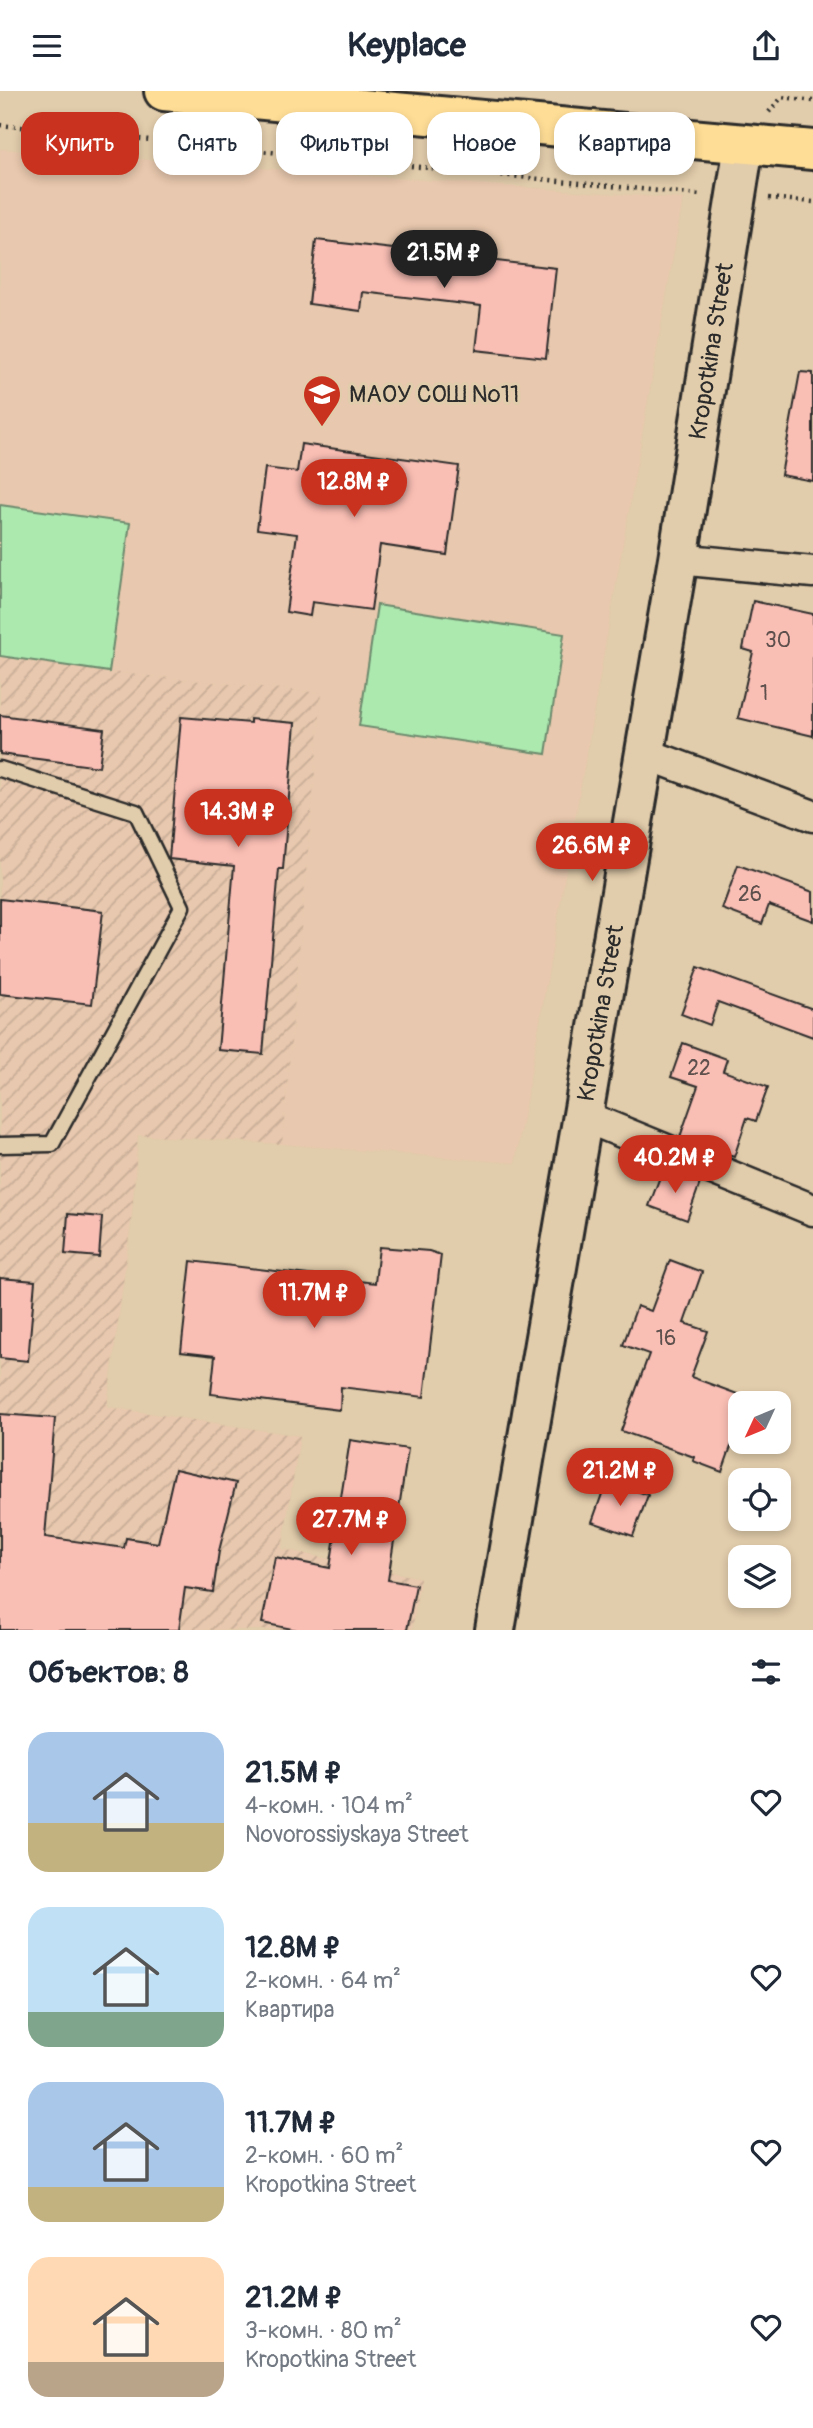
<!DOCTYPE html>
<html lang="ru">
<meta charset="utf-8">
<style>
:root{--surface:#fff;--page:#f2f2f3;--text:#1f2937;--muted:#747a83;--accent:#c8321e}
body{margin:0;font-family:Pangolin,sans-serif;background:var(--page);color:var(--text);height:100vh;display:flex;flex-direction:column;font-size:26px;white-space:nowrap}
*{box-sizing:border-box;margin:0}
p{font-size:23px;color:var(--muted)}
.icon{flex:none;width:38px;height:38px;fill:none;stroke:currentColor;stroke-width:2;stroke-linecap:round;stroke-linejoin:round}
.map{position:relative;height:1539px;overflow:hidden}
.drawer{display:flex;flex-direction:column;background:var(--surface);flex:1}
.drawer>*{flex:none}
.banner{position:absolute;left:21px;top:21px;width:772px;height:63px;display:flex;gap:14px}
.needle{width:46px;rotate:226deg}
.tools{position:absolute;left:728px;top:1300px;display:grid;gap:14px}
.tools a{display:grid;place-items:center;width:63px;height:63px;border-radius:14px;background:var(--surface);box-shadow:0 4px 10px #0003;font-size:35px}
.price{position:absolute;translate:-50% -60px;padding:0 16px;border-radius:24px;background:var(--accent);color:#fff;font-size:23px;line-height:46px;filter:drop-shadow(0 2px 4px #0008)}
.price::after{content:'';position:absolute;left:50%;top:42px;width:21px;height:16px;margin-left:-10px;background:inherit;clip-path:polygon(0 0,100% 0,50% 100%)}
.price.current{background:#222;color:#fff}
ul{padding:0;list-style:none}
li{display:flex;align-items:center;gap:21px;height:175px;padding:0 28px}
li span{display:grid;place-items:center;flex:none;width:196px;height:140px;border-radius:21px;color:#555}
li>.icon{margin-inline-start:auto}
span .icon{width:84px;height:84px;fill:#fffc;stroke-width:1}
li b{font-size:30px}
h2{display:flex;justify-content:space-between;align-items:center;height:84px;padding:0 28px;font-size:30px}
.chip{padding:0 24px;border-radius:21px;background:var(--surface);box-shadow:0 4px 10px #0003;font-size:24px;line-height:63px}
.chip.current{background:var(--accent);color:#fff}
header{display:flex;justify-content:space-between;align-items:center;height:91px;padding:0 28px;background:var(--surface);font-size:32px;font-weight:800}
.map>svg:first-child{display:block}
.built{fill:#e8c8ae}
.industrial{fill:url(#industrial-furrows)}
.pitch{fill:#ace9af;stroke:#6c8a6d;stroke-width:2}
.building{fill:#f9beb4;stroke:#2b2b2b;stroke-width:2}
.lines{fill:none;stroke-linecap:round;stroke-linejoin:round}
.service-casing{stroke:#2b2b2b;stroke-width:19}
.minor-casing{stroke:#2b2b2b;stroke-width:35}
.secondary-casing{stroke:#2b2b2b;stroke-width:44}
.primary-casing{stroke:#2b2b2b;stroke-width:44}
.path{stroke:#2b2b2b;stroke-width:4.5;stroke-dasharray:2 5;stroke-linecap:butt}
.service{stroke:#e1ccab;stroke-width:14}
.minor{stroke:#e1ccab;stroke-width:30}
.secondary{stroke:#e1ccab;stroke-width:38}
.primary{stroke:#fedd96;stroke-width:38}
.labels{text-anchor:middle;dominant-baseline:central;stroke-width:6;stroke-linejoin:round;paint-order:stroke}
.number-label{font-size:21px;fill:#5e504d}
.street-label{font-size:24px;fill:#2b2b2b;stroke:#e1ccab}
.poi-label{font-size:24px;fill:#2b2b2b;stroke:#e1ccab;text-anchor:start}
</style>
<header><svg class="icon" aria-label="menu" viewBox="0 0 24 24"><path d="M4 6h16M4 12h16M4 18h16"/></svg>Keyplace<svg class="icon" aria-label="share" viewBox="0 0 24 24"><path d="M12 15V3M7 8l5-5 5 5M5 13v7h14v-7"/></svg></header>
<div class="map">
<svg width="813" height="1539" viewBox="0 0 813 1539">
<defs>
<pattern id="industrial-furrows" width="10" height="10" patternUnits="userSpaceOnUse" patternTransform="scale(1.75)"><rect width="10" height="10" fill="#e8c8ae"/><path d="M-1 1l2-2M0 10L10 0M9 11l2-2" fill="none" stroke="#c7ac96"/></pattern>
</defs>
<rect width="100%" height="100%" fill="#e1ccab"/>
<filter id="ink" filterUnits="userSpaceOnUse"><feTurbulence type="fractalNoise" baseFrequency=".0143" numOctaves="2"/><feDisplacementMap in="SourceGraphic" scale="14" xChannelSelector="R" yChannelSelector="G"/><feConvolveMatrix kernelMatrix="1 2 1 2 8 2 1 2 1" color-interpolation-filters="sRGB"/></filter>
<g filter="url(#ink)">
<path class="built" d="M 0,58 L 683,108 L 515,1072 L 282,1053 L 322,602 L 109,581 L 0,565 Z"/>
<path class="industrial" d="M 0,565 L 109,581 L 322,602 L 282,1053 L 138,1044 L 132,1123 L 107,1316 L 300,1345 L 282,1458 L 420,1487 L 412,1539 L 0,1539 Z"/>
<g class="pitch">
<path d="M 0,414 L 130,432 L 109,581 L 0,565 Z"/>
<path d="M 377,514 L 564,543 L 546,663 L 359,635 Z"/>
</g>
<g class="building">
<path d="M 316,149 L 556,177 L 546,267 L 476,259 L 481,215 L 363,201 L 361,220 L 309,213 Z"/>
<path d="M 800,281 L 813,282 L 813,390 L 781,384 Z"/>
<path d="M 301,353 L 459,375 L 447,464 L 380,454 L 371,519 L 312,511 L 310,525 L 286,521 L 297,443 L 257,438 L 265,377 L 297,381 Z"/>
<path d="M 753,510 L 813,523 L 813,645 L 738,627 L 753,561 L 743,558 Z"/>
<path d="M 0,624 L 104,638 L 99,676 L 0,663 Z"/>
<path d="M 181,626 L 250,632 L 250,628 L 295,632 L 283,778 L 279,778 L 263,963 L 218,959 L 234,775 L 169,768 Z"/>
<path d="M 738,774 L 813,801 L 813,830 L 769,814 L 762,833 L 722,818 Z"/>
<path d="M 0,808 L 103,820 L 92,913 L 0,903 Z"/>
<path d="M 698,876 L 813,918 L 813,946 L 718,911 L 710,934 L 681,923 Z"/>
<path d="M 683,952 L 727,968 L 723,980 L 768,996 L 756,1030 L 747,1027 L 734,1066 L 680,1046 L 698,995 L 671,986 Z"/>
<path d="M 668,1079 L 700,1092 L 687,1129 L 649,1115 L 660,1086 L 665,1087 Z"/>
<path d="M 68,1123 L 102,1126 L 99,1166 L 65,1163 Z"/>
<path d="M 379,1156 L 429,1160 L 441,1164 L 424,1306 L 341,1296 L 340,1319 L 211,1303 L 215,1265 L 181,1261 L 191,1170 L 375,1192 Z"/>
<path d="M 670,1169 L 702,1181 L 684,1232 L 708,1240 L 691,1286 L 740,1304 L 740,1330 L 722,1381 L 693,1370 L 694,1366 L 621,1340 L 649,1263 L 623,1254 L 637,1215 L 651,1220 Z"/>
<path d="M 0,1187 L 35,1190 L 28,1270 L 0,1267 Z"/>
<path d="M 0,1323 L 55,1327 L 45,1446 L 124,1457 L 126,1447 L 158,1452 L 175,1378 L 236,1392 L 219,1460 L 213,1501 L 185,1497 L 179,1539 L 0,1539 Z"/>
<path d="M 350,1349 L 408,1358 L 388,1489 L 416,1494 L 407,1539 L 297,1539 L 262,1532 L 275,1466 L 330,1477 Z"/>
<path d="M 607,1389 L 648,1404 L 633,1445 L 592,1431 Z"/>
</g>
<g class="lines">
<defs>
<path id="service" d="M 0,678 L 136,721 L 182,816 L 52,1053 L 0,1054"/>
<g id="minor">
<path d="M 678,468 L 813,481"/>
<path d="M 644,662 L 813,725"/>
<path d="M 583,1025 L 813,1119"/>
</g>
<g id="secondary">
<path id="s1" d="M 495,1539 L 678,468 L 744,54"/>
</g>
<path id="primary" d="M 164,0 L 813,59"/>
</defs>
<use href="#service" class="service-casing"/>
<use href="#minor" class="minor-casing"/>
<use href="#secondary" class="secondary-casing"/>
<use href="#primary" class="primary-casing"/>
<g class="path">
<path d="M 769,21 L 782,6 L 813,10"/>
<path d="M 0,34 L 700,104"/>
<path d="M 769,107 L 813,111"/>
</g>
<use href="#service" class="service"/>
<use href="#minor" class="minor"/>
<use href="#secondary" class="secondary"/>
<use href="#primary" class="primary"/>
</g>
</g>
<defs>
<symbol id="school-pin" viewBox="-11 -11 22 30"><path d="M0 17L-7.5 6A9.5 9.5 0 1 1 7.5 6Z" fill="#c8321e" stroke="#e1ccab"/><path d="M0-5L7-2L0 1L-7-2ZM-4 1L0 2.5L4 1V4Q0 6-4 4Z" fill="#fff"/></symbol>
</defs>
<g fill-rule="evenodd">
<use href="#school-pin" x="300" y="281" width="44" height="60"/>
</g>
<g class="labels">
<g class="number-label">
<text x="778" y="549">30</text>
<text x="764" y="602">1</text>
<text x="750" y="803">26</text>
<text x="699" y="977">22</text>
<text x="666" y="1247">16</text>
</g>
<g class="street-label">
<text stroke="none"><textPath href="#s1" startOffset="1297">Kropotkina Street</textPath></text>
<text stroke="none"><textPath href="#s1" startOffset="626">Kropotkina Street</textPath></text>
</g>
<g class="poi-label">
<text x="349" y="303">МАОУ СОШ №11</text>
</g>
</g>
</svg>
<div class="tools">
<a><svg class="needle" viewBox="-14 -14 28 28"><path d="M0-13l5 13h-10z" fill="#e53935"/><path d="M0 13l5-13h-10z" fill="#747a83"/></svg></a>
<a><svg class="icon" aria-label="locate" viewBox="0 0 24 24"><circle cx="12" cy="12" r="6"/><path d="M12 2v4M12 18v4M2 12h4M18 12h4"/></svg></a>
<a><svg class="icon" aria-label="layers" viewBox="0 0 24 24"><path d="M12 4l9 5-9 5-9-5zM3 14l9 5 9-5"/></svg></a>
</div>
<b class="price current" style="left:444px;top:199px">21.5M ₽</b>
<b class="price" style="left:354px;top:428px">12.8M ₽</b>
<b class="price" style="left:238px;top:758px">14.3M ₽</b>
<b class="price" style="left:592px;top:792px">26.6M ₽</b>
<b class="price" style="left:675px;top:1104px">40.2M ₽</b>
<b class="price" style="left:314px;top:1239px">11.7M ₽</b>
<b class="price" style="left:620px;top:1417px">21.2M ₽</b>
<b class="price" style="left:351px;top:1466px">27.7M ₽</b>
<div class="banner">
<a class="chip current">Купить</a>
<a class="chip">Снять</a>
<a class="chip">Фильтры</a>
<a class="chip">Новое</a>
<a class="chip">Квартира</a>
</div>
</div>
<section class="drawer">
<h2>Объектов: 8<svg class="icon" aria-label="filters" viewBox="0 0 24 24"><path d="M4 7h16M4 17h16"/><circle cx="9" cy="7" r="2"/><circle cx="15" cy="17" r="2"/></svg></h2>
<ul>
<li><span style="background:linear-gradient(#a9c7e8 65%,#c2b280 0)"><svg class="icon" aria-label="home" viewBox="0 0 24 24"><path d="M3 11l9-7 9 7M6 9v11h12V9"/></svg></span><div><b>21.5M ₽</b><p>4-комн. · 104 m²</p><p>Novorossiyskaya Street</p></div><svg class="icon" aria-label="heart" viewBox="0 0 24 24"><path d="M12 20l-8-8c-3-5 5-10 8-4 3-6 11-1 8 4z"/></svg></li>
<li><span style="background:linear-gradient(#bfe0f5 75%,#7fa58c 0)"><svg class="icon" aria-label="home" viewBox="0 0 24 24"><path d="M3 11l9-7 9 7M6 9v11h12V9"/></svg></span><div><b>12.8M ₽</b><p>2-комн. · 64 m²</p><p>Квартира</p></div><svg class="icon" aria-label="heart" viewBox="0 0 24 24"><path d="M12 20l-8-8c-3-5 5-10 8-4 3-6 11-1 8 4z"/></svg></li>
<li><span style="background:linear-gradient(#a9c7e8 75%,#c2b280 0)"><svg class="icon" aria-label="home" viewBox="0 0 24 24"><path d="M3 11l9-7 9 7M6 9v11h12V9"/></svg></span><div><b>11.7M ₽</b><p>2-комн. · 60 m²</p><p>Kropotkina Street</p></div><svg class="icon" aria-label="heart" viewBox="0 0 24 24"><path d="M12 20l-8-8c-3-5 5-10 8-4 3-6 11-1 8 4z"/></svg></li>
<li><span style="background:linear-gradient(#ffd9b3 75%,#b9a48a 0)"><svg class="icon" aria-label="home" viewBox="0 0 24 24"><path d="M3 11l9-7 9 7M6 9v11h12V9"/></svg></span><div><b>21.2M ₽</b><p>3-комн. · 80 m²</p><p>Kropotkina Street</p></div><svg class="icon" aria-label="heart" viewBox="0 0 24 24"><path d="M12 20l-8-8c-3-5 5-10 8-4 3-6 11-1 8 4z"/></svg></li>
</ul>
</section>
